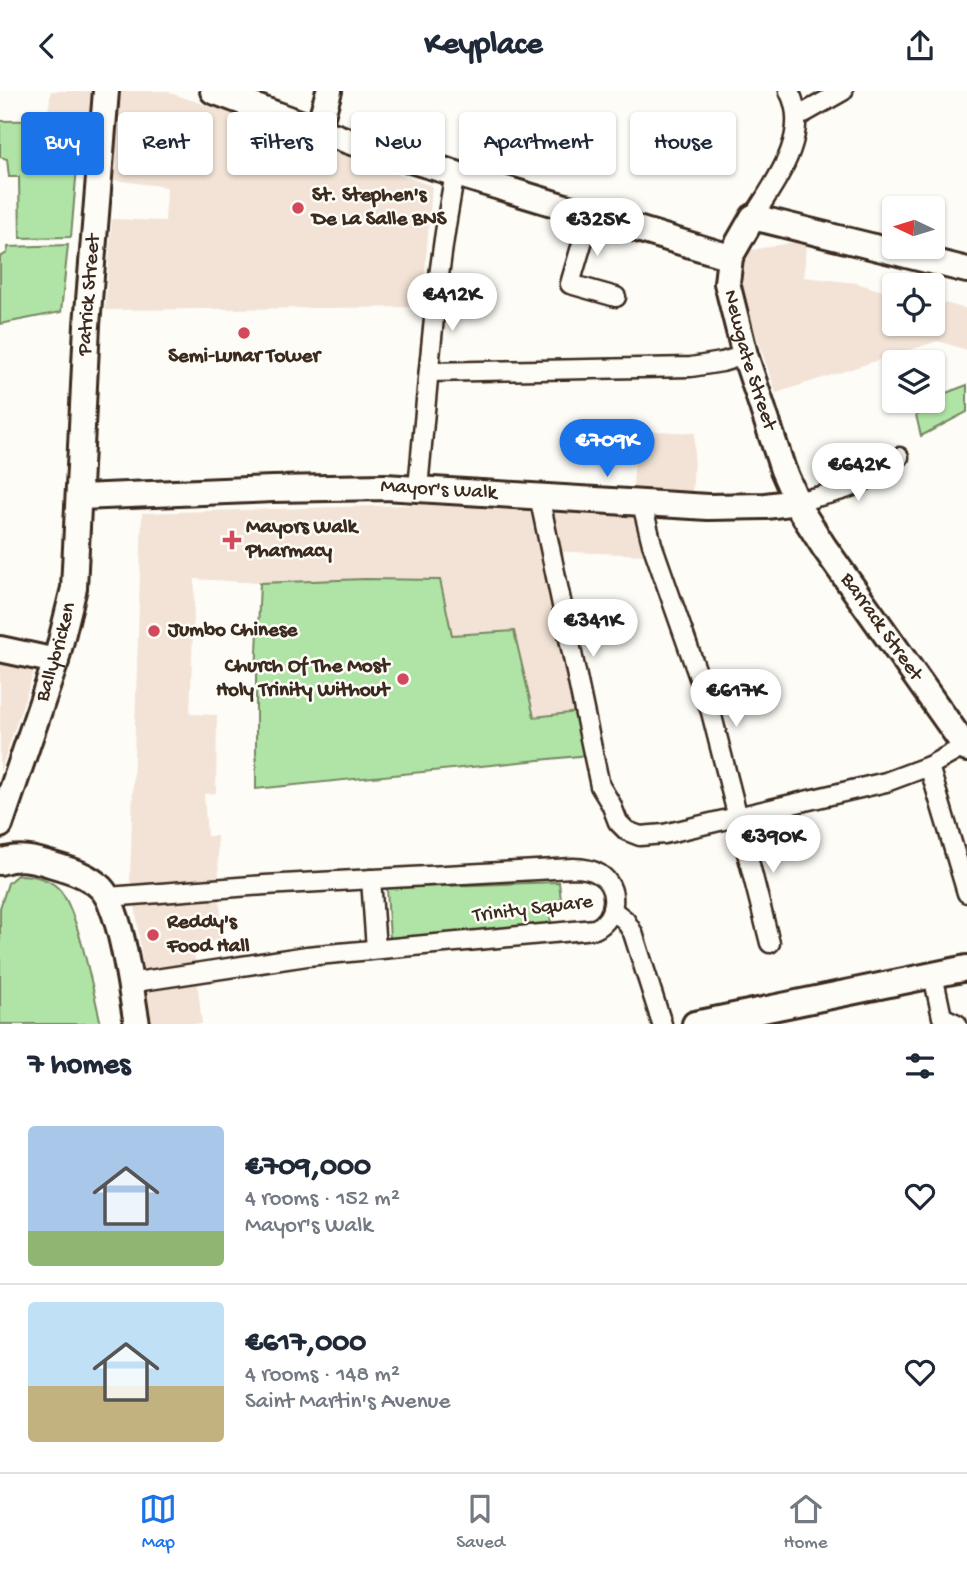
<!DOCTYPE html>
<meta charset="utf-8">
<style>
:root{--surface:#fff;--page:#f2f2f3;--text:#1f2937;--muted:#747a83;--line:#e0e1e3;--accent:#1a73e8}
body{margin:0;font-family:"Gochi Hand",sans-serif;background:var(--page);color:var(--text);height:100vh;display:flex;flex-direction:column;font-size:26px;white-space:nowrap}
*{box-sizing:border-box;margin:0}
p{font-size:23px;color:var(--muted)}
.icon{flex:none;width:38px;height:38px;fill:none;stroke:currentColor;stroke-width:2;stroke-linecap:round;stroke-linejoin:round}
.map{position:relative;height:933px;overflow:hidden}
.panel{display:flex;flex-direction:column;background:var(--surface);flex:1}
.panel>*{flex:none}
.guide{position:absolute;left:21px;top:21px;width:926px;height:63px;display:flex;gap:14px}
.needle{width:46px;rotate:274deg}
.tools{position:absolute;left:882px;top:105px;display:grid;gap:14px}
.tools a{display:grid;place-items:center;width:63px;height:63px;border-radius:7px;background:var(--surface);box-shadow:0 2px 5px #0004;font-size:35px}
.price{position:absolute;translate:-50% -60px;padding:0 16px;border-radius:24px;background:#fff;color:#222;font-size:23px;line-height:46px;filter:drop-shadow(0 2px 4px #0008)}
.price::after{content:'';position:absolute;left:50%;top:42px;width:21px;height:16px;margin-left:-10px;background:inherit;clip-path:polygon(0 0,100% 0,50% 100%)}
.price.current{background:var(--accent);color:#fff}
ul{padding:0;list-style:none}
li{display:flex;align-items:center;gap:21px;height:175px;padding:0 28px}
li+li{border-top:2px solid var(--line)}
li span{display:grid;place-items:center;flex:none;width:196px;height:140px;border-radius:7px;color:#555}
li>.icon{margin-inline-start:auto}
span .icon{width:84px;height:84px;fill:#fffc;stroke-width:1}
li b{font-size:30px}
h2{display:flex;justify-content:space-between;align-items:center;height:84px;padding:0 28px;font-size:30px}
.pill{padding:0 24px;border-radius:7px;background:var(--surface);box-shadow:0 2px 5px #0004;font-size:24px;line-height:63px}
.pill.current{background:var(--accent);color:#fff}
header{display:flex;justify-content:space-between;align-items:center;height:91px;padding:0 28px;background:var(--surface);font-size:32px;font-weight:700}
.dock{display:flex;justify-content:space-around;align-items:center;height:98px;border-top:2px solid var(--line);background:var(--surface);font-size:19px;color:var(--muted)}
.dock a{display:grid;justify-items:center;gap:4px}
.dock .current{color:var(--accent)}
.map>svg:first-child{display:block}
.built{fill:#f2e3d6}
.green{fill:#b0e4a6;stroke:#768762;stroke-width:2}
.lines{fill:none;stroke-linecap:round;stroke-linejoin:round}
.street-casing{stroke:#3b2a1e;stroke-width:23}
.secondary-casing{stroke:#3b2a1e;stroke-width:30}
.street{stroke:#fdfcf7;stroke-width:18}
.secondary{stroke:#fdfcf7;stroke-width:24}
.poi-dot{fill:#d1495b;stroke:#fdfcf7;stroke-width:2.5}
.labels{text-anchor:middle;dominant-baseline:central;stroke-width:5;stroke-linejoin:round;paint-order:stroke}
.poi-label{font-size:21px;font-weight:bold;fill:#3b2a1e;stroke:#fdfcf7;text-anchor:start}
.street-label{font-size:21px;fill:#3b2a1e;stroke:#fdfcf7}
</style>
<header><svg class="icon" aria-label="back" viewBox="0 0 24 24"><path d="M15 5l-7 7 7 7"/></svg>Keyplace<svg class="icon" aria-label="share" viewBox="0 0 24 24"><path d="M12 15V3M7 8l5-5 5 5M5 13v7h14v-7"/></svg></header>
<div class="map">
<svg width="967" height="933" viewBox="0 0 967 933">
<rect width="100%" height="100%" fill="#fdfcf7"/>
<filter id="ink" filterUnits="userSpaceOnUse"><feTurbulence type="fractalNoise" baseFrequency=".0143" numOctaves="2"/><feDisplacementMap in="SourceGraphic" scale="14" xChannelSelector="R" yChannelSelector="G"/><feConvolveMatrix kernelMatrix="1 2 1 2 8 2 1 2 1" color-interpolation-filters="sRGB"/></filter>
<g filter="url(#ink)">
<g class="built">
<path d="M 51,0 L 169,0 L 170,2 L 255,30 L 293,47 L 432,95 L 422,216 L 105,219 L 112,128 L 165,130 L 167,96 L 90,86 L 95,26 L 48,21 Z"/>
<path d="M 806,149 L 804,186 L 857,192 L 894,204 L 894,233 L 933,233 L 933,209 L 967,218 L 967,259 L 938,250 L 776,302 L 743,206 L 741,161 Z"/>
<path d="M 637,339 L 695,342 L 692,410 L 645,408 L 646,464 L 548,460 L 578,621 L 534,626 L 514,540 L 452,544 L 365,488 L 260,492 L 195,488 L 190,623 L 217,624 L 216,702 L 204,703 L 207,745 L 217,745 L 222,849 L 193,852 L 202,933 L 150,933 L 135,813 L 130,788 L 142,422 L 438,413 L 631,422 Z"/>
<path d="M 0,572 L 34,580 L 0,681 Z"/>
</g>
<g class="green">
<path d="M 81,29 L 71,146 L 20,147 L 19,86 L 9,86 L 7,68 L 0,66 L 0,30 Z"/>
<path d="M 68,154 L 61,221 L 0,233 L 0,166 L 7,162 L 8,156 Z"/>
<path d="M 967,294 L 967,321 L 921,345 L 916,324 L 923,321 L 919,312 L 933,310 L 933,307 Z"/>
<path d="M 365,488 L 440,489 L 452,544 L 514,540 L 534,626 L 578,621 L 588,664 L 256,698 L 256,585 L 260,492 Z"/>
<path d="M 17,784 C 31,784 48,787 58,797 C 77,814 94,905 101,933 L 0,933 L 0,817 L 8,792 Z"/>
<path d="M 559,791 L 562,818 L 550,821 L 551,833 L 390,848 L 387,797 Z"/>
</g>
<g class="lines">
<defs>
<g id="street">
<path d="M 797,26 L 843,0"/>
<path d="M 591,122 L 570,193 L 616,206"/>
<path d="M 753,126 C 775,91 812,43 789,0"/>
<path d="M 429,281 L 691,276 L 722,271 L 745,264"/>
<path d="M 418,397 C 428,292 435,186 455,83"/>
<path d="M 539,405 L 600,695 L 611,713 L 618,731 L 627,740 L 640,745 L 664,743 L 886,691 L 929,675 L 965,655"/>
<path d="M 797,411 C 821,404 851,400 872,385 C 881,378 889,372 899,366"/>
<path d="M 642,413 L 652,453 L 711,621 L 770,852"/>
<path d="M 929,675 L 967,802"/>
<path d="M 371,788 L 376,858"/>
<path d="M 108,806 L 265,794 L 573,777 C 582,777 591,778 599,783 C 620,796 617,828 595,838 L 307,865 L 129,892"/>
<path d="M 612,819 L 625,829 L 633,842 L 662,933"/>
<path d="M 933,884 L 942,926 L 957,933"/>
</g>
<g id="secondary">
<path d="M 213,0 L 351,51 L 730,166"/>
<path d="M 318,39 L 329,0"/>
<path id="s1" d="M 967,179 L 753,126 L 730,166 L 727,192 L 745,264 L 783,379 L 801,420 L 824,456 L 967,658"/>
<path id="s2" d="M 80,406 L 273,398 L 385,396 L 708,416 L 766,415 L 797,411"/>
<path d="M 0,558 L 56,570"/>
<path id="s3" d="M 0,734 L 56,570 L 74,497 L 87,234 L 106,0"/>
<path d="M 0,771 C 19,764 34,768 53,774 C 70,779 88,784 101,797 C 122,819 131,901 137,933"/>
<path d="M 695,933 L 967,877"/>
</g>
</defs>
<use href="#street" class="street-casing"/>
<use href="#secondary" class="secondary-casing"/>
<use href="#street" class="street"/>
<use href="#secondary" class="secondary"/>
</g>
</g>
<g class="poi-dot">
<circle cx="298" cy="117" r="7"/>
<circle cx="244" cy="242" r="7"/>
<path d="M228.5 438.5h7v7h7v7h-7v7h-7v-7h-7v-7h7z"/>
<circle cx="154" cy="540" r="7"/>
<circle cx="403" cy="588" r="7"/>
<circle cx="153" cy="844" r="7"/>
</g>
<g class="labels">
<g class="poi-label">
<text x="312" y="105">St. Stephen's<tspan x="312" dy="24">De La Salle BNS</tspan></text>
<text x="244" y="266" text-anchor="middle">Semi-Lunar Tower</text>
<text x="246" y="437">Mayors Walk<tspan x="246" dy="24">Pharmacy</tspan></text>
<text x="168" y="540">Jumbo Chinese</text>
<text x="389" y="576" text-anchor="end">Church Of The Most<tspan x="389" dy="24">Holy Trinity Without</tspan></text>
<text x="167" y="832">Reddy's<tspan x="167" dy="24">Food Hall</tspan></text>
</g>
<g class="street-label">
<text stroke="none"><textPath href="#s3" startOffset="542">Patrick Street</textPath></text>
<text stroke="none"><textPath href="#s1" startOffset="373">Newgate Street</textPath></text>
<text stroke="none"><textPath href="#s2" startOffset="359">Mayor's Walk</textPath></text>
<text stroke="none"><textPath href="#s1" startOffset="674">Barrack Street</textPath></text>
<text stroke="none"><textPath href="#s3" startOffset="182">Ballybricken</textPath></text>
<text transform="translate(533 819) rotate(-7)">Trinity Square</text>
</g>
</g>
</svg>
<div class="tools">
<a><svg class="needle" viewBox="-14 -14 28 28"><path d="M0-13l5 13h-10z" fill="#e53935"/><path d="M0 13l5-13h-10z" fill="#747a83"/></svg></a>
<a><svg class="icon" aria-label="locate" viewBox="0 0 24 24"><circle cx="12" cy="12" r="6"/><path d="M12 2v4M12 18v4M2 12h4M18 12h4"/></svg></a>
<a><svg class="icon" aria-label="layers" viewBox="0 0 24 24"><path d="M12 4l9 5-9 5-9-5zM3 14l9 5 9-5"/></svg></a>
</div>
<b class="price" style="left:597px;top:167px">€325K</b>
<b class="price" style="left:452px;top:242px">€412K</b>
<b class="price current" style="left:607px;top:388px">€709K</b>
<b class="price" style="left:858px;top:412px">€642K</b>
<b class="price" style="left:593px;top:568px">€341K</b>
<b class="price" style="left:736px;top:638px">€617K</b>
<b class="price" style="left:773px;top:784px">€390K</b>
<div class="guide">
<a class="pill current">Buy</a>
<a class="pill">Rent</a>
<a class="pill">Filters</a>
<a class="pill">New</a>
<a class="pill">Apartment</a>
<a class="pill">House</a>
</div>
</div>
<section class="panel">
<h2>7 homes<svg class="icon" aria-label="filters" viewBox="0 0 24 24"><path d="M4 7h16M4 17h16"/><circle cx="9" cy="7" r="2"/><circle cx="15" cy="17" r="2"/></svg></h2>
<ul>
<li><span style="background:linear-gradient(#a9c7e8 75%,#8fb573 0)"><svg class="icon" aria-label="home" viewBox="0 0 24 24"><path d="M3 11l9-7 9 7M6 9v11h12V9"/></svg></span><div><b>€709,000</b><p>4 rooms · 152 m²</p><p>Mayor's Walk</p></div><svg class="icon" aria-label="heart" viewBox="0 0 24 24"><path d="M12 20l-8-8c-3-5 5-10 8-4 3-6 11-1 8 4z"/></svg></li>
<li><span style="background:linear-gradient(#bfe0f5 60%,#c2b280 0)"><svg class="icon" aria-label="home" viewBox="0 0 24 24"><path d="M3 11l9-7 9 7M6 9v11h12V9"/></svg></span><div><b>€617,000</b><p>4 rooms · 148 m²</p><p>Saint Martin's Avenue</p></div><svg class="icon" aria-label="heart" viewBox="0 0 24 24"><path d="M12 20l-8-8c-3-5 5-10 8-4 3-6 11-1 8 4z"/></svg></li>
</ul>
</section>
<nav class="dock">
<a class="current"><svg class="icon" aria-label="map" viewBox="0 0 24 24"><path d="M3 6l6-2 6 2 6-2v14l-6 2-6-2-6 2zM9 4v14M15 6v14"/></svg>Map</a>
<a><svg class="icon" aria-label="saved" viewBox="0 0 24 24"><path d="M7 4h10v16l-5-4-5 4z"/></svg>Saved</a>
<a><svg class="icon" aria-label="home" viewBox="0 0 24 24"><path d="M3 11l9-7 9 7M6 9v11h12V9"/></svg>Home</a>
</nav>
